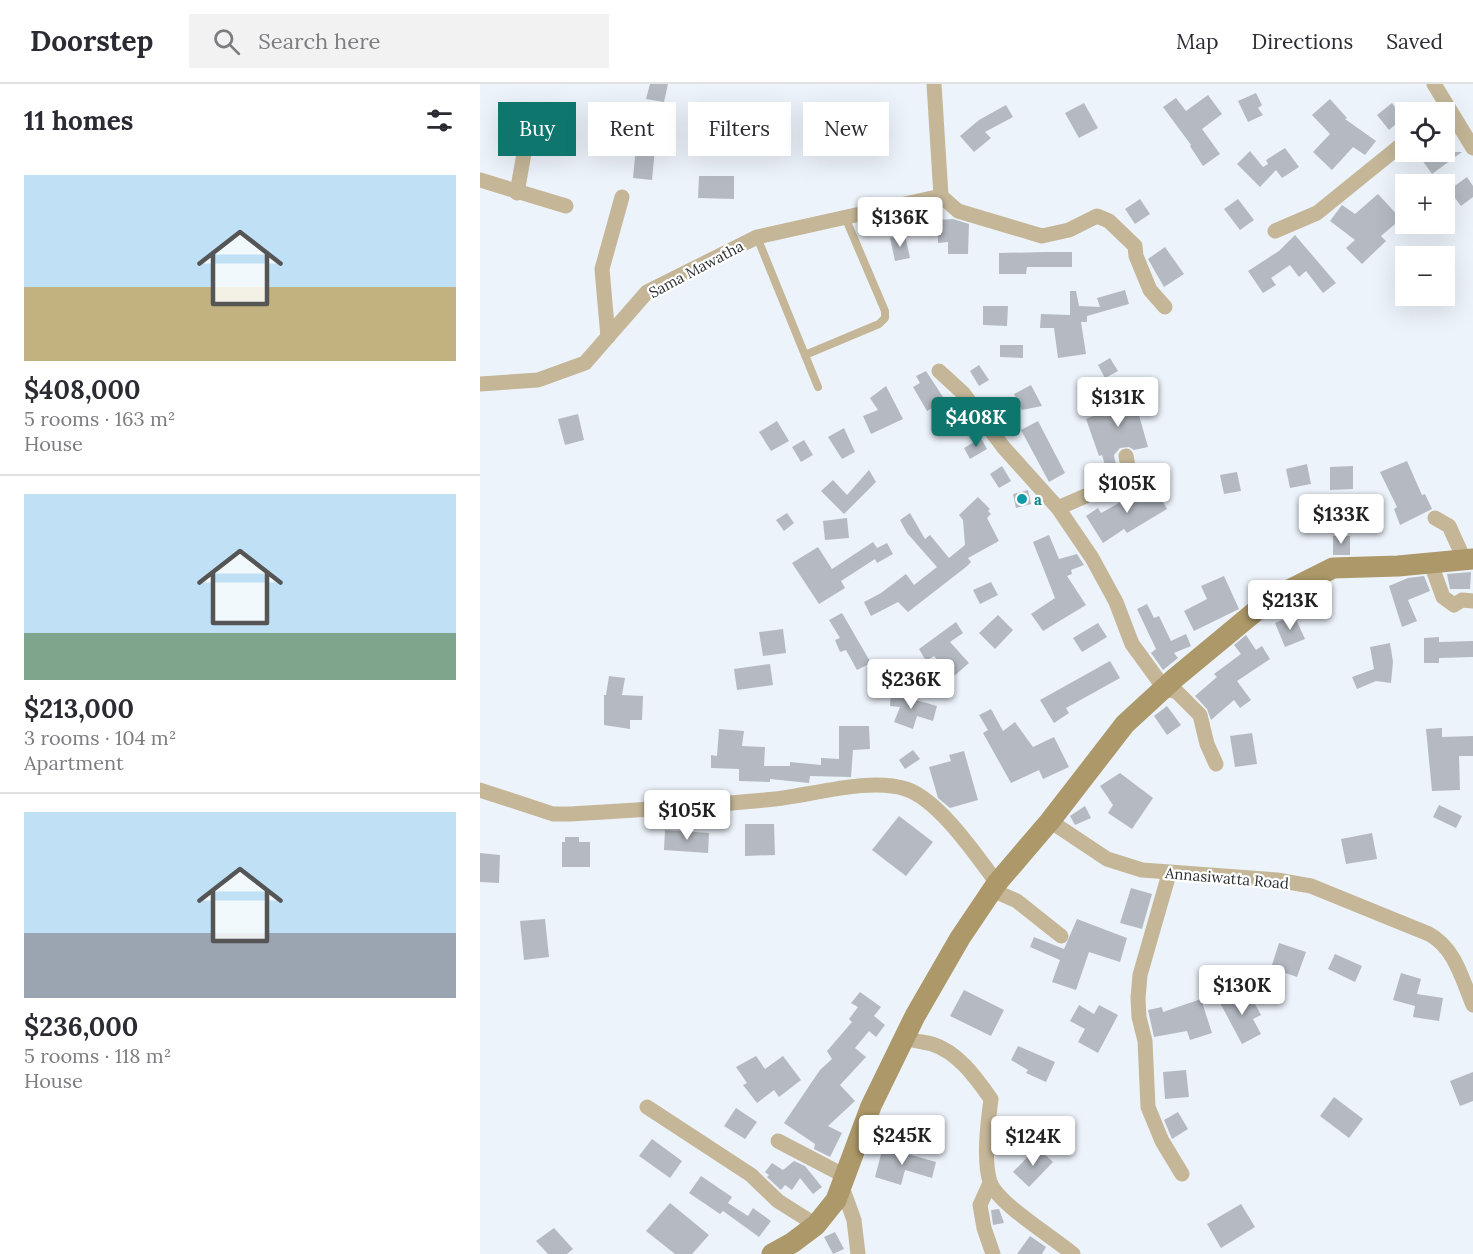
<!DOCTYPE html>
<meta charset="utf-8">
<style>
:root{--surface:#fff;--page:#f2f2f3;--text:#2b2b33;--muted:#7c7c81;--line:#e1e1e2;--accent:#0f766e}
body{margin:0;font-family:Lora,serif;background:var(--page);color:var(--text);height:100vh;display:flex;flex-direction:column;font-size:22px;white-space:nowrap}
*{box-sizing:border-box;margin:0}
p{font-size:20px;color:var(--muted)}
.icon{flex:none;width:33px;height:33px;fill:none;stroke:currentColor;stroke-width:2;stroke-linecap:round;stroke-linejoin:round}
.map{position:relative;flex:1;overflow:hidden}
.side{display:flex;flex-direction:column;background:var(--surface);width:480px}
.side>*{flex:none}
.banner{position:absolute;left:18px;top:18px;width:570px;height:54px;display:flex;gap:12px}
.buttons{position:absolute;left:915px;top:18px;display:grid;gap:12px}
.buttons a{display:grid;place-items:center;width:60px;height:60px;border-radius:0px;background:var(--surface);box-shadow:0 6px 24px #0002;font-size:30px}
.price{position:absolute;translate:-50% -51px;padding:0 14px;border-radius:6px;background:#fff;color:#222;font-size:20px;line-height:39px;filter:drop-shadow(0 2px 3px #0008)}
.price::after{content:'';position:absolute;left:50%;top:36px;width:18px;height:14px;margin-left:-9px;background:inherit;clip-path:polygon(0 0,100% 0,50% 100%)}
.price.selected{background:var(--accent);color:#fff}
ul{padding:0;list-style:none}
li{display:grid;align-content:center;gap:12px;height:318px;padding:0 24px}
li+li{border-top:2px solid var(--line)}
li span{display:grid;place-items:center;height:186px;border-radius:0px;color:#555}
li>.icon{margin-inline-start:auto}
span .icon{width:108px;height:108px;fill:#fffc;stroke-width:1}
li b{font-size:26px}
h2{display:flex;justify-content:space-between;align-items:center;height:72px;padding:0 24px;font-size:26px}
.pill{padding:0 21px;border-radius:0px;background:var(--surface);box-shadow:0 6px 24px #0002;font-size:21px;line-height:54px}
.pill.selected{background:var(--accent);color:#fff}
header{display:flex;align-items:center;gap:36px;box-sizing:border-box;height:84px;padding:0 30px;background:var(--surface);border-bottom:2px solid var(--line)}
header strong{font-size:28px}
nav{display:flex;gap:33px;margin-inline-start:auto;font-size:21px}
.search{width:420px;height:54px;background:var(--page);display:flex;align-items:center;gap:15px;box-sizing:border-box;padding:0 21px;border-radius:0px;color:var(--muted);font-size:22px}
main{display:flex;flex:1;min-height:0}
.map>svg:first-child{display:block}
.building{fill:#b5bac2}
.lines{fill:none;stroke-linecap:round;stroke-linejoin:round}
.lane{stroke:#c4b697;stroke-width:8}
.street{stroke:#c4b697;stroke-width:15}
.secondary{stroke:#ac9868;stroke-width:21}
.culture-dot{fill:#0f9aa8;stroke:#fff;stroke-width:2}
.labels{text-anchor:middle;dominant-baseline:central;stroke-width:4.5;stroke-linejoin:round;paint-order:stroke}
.street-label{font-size:15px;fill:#2e3033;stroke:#fff}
.culture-label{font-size:15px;font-weight:bold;fill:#0d838f;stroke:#fff;text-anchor:start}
</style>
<header>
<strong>Doorstep</strong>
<div class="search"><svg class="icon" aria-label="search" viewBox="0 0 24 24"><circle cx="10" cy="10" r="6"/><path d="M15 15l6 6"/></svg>Search here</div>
<nav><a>Map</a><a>Directions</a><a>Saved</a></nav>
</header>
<main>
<section class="side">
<h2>11 homes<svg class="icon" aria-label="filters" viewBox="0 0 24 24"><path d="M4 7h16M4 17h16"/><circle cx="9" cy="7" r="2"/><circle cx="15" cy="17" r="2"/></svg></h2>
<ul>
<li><span style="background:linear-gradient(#bfe0f5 60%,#c2b280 0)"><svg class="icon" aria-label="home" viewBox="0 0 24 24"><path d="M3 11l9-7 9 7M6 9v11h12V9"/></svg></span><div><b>$408,000</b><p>5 rooms · 163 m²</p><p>House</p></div></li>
<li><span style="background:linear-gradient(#bfe0f5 75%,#7fa58c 0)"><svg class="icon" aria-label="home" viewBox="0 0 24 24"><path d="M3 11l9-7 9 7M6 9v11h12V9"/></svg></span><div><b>$213,000</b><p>3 rooms · 104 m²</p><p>Apartment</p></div></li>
<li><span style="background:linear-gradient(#bfe0f5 65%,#9aa5b1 0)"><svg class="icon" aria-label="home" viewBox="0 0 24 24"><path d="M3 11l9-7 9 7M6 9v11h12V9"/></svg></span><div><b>$236,000</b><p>5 rooms · 118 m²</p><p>House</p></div></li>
</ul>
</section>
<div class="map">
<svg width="993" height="1170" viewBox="0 0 993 1170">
<rect width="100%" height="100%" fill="#edf3fb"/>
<g class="building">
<path d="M 170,0 L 188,0 L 184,18 L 166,15 Z"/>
<path d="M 776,9 L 782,21 L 778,24 L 783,31 L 768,38 L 758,17 Z"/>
<path d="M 728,11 L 742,30 L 722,45 L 740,70 L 723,82 L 710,62 L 711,61 L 683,23 L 696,14 L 706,27 Z"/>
<path d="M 850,15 L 867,34 L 865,35 L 896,57 L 885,71 L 873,63 L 852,86 L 833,68 L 850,50 L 832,31 Z"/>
<path d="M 604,19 L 618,44 L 599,54 L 585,29 Z"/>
<path d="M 912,19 L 923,34 L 909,46 L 897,31 Z"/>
<path d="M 526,21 L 533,33 L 505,48 L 511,54 L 494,68 L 480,52 L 499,36 Z"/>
<path d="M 156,62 L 175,64 L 172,96 L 153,94 Z"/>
<path d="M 805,64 L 819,83 L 802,94 L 796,86 L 780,103 L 757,80 L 770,67 L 783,83 L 788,80 L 786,76 Z"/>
<path d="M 947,68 L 982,68 L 952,90 L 940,73 Z"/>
<path d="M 219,92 L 254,92 L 254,115 L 218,114 Z"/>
<path d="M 987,93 L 993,102 L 993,113 L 981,122 L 969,106 Z"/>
<path d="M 898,110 L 921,135 L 901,152 L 906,157 L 882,180 L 866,164 L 875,156 L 850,137 L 862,121 L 875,130 Z"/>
<path d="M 660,115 L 670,130 L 655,140 L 645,125 Z"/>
<path d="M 758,115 L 774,136 L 760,146 L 744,125 Z"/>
<path d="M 473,135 L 489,140 L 488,170 L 468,170 L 468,158 L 458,159 L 457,136 Z"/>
<path d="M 425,151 L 430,174 L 415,177 L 410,154 Z"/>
<path d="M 815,151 L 856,199 L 843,209 L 826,187 L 819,193 L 810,181 L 791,194 L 796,201 L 783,209 L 768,187 L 799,167 Z"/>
<path d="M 685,163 L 704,190 L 684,203 L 668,175 Z"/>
<path d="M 565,168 L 592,168 L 592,183 L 547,183 L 546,190 L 519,190 L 519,169 Z"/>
<path d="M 645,206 L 649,220 L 607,232 L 607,238 L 601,238 L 606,270 L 578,274 L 574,244 L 560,244 L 561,230 L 590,231 L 590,207 L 596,207 L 599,222 L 620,223 L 617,214 Z"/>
<path d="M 503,222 L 528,222 L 527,242 L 503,241 Z"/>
<path d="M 520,261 L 543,261 L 543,274 L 520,273 Z"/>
<path d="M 630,274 L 638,287 L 625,294 L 618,281 Z"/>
<path d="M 499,281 L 509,296 L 499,302 L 490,287 Z"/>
<path d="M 446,287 L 465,316 L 447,327 L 433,303 L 440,299 L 436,292 Z"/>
<path d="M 551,301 L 562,322 L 542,326 L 534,310 Z"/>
<path d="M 406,302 L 423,335 L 391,350 L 383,332 L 398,326 L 390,314 Z"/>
<path d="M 651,303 L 668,363 L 654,366 L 649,363 L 640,364 L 634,371 L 637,386 L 627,388 L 622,371 L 619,372 L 606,335 L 633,324 L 629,309 Z"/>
<path d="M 483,325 L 489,336 L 476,339 L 473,328 Z"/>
<path d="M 98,330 L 104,356 L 85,361 L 78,335 Z"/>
<path d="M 297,337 L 309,357 L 291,367 L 279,348 Z"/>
<path d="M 558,337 L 585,389 L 569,398 L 541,346 Z"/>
<path d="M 364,344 L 375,368 L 362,375 L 348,353 Z"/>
<path d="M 501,354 L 507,365 L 490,375 L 484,364 Z"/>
<path d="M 324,356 L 333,371 L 321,378 L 312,363 Z"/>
<path d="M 927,377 L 942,411 L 945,410 L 952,425 L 920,441 L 914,425 L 917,423 L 900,388 Z"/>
<path d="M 827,380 L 831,400 L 810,404 L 806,385 Z"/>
<path d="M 522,382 L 531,397 L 519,404 L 510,390 Z"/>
<path d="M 873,382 L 873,405 L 850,406 L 850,383 Z"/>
<path d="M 389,386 L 396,398 L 364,430 L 341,407 L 353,396 L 367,411 Z"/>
<path d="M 757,388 L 761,407 L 744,410 L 740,391 Z"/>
<path d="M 673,400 L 687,425 L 647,449 L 644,445 L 623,459 L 606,432 L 618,424 L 621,429 Z"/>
<path d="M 548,406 L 551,420 L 536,424 L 533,410 Z"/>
<path d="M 498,413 L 510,425 L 508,427 L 511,430 L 507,434 L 519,457 L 488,474 L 491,478 L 486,483 L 428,528 L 418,518 L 391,532 L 384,518 L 401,509 L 426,490 L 434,501 L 457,483 L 427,449 L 420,436 L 430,429 L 445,455 L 450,451 L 469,474 L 485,461 L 483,436 L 479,431 Z"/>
<path d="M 307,429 L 314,439 L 304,447 L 296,436 Z"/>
<path d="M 367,434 L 369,454 L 345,456 L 343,437 Z"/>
<path d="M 569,451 L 579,475 L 597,470 L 604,481 L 591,486 L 592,490 L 587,492 L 606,521 L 563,547 L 551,530 L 575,514 L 553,458 Z"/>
<rect x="853" y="452" width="17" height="19"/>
<path d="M 393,458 L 397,464 L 407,459 L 413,470 L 397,479 L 395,475 L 361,497 L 365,504 L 339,520 L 312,479 L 338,463 L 352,485 Z"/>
<path d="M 991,488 L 990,505 L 970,505 L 967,490 Z"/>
<path d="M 744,492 L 759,525 L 714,547 L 704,527 L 727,515 L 721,502 Z"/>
<path d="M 944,492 L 950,507 L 928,516 L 937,537 L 922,543 L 909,502 L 928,494 Z"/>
<path d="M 511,498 L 518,511 L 500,520 L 493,506 Z"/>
<path d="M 667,520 L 674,534 L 679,532 L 691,557 L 706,550 L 711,562 L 694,569 L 698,574 L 683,586 L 671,569 L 676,565 L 657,525 Z"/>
<path d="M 362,529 L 391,579 L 377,586 L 366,566 L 360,568 L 355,556 L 360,554 L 349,536 Z"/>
<path d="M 518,531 L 533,546 L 515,565 L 499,549 Z"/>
<path d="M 814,531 L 825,555 L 805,563 L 795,539 Z"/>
<path d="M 476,538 L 483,549 L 470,558 L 489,579 L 473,593 L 454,572 L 446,577 L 439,565 Z"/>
<path d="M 618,539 L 627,553 L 602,568 L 593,554 Z"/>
<path d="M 303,545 L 306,569 L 283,572 L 279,548 Z"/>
<path d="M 766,551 L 776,566 L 782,562 L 790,575 L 757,597 L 771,616 L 760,624 L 754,616 L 731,636 L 727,625 L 715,612 L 737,593 L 734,590 L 761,570 L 754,561 Z"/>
<path d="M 959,553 L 959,558 L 993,557 L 993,573 L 959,574 L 959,579 L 944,579 L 944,554 Z"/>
<path d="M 910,559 L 913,578 L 911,599 L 896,597 L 877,605 L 872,593 L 894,585 L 890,563 Z"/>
<path d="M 630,577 L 640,594 L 586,624 L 589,629 L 574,639 L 560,616 Z"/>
<path d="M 290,580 L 293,601 L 257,606 L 254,585 Z"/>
<path d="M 129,592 L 145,594 L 142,611 L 163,612 L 162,636 L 150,636 L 150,645 L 124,641 L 124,611 L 126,611 Z"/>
<path d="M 411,609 L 457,622 L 453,637 L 437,632 L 433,645 L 414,638 L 420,623 L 410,622 Z"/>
<path d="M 687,622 L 701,641 L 687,651 L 674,632 Z"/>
<path d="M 511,625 L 523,647 L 535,638 L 553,663 L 574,653 L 589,683 L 563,695 L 559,686 L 531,699 L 503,649 L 508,646 L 499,631 Z"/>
<path d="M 359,642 L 389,642 L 390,665 L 373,666 L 371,693 L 330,692 L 329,699 L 290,695 L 290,698 L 259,697 L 259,685 L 231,684 L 231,671 L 237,672 L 239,645 L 264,647 L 262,662 L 285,663 L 284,682 L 310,682 L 310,678 L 341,681 L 341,674 L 359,675 Z"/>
<path d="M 962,644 L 962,653 L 993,652 L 993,672 L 979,672 L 980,706 L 952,707 L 946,645 Z"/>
<path d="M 772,649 L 777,680 L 755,683 L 750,652 Z"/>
<path d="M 433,666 L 440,675 L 425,685 L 419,676 Z"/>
<path d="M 484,667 L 498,716 L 470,724 L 458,714 L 449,683 L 471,677 L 469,671 Z"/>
<path d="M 640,689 L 673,714 L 652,745 L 628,729 L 633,721 L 620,702 Z"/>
<path d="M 959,721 L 982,732 L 976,744 L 953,733 Z"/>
<path d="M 605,722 L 611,734 L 595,741 L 590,732 Z"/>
<path d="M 419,732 L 453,758 L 426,792 L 392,766 Z"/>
<path d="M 265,740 L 294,740 L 295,771 L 265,772 Z"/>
<path d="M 185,746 L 229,749 L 228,769 L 184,766 Z"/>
<path d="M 892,749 L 897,775 L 866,780 L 861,755 Z"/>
<path d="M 85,753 L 99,753 L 99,758 L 110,758 L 110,783 L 82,783 L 82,758 L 85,758 Z"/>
<path d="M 0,769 L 20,771 L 19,799 L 0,798 Z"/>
<path d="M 651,804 L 672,810 L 662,845 L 640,839 Z"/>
<path d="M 65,835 L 69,873 L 44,876 L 40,837 Z"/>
<path d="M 597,835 L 647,854 L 640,878 L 609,868 L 596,906 L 572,898 L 580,876 L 550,863 L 554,853 L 584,865 Z"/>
<path d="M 799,859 L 826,868 L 817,893 L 791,884 Z"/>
<path d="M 855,870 L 882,882 L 875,898 L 848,885 Z"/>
<path d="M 921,889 L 941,895 L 937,910 L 963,914 L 959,937 L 933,933 L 935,922 L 913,916 Z"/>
<path d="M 484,906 L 524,926 L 511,952 L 470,932 Z"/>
<path d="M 757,907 L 762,915 L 770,911 L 781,931 L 773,935 L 781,950 L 762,960 L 739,917 Z"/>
<path d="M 380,908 L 401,923 L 394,932 L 405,941 L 396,953 L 389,947 L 375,964 L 386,973 L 360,1001 L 375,1017 L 348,1042 L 362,1049 L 350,1073 L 334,1065 L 335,1060 L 304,1039 L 340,986 L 352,975 L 347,967 L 372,938 L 369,935 L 378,923 L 371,919 Z"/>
<path d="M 721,915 L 732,949 L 710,956 L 707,947 L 674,953 L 668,926 L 682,923 L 683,928 Z"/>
<path d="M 599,921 L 614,930 L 619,921 L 638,931 L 618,969 L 598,958 L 605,945 L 590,937 Z"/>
<path d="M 538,962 L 575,978 L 566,998 L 546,989 L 548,986 L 531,976 Z"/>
<path d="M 276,972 L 285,985 L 303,972 L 321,996 L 299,1013 L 294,1006 L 277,1019 L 263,1001 L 267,999 L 256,983 Z"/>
<path d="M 706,986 L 709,1013 L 685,1015 L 683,988 Z"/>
<path d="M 993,988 L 993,1017 L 980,1022 L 970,997 Z"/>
<path d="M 854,1013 L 883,1035 L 869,1054 L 840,1032 Z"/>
<path d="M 256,1024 L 277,1038 L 265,1055 L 244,1042 Z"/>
<path d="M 698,1028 L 708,1045 L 692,1055 L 684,1036 Z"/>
<path d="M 172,1055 L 202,1077 L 190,1094 L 159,1072 Z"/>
<path d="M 403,1063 L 456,1078 L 452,1094 L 425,1086 L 421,1101 L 395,1093 Z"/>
<path d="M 557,1063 L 573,1078 L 549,1103 L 533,1088 Z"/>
<path d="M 314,1077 L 325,1082 L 342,1103 L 333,1110 L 320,1094 L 312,1106 L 305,1101 L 301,1106 L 287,1093 L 289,1091 L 285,1088 L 292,1079 L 303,1086 Z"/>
<path d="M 221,1092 L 252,1113 L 248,1119 L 268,1132 L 273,1124 L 291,1137 L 279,1153 L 243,1127 L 240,1130 L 209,1109 Z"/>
<path d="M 190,1119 L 229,1151 L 212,1170 L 195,1170 L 166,1147 Z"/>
<path d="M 761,1120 L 775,1143 L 741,1164 L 727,1140 Z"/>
<path d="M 519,1125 L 524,1139 L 513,1141 L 511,1126 Z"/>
<path d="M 74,1144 L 93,1165 L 87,1170 L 68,1170 L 56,1157 Z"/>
<path d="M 355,1148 L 364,1165 L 353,1170 L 344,1153 Z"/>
<path d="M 550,1152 L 566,1163 L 562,1170 L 537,1170 Z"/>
</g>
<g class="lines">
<g class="lane">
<path d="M 277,153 L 338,303"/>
<path d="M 325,271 L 399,240 L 405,234 L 405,227 L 365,133"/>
</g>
<g class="street">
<path d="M 454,0 L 461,112 L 478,127 L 562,152 L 589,146 L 617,132 L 629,137 L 655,162 L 656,172 L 670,206 L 685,223"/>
<path d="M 954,0 L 993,64"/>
<path d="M 0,96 L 86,122"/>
<path d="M 37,109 L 49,41"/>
<path d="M 795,147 L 837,129 L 926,57"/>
<path d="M 128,253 L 122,185 L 142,113"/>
<path d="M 459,287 L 483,309 L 524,364 L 578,424 L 612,474 L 636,518 L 652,560 L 684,604 L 697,608 L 720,631 L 727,660 L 736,680"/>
<path d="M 0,300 L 58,296 L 105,279 L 167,208 L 277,153 L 461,112"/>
<path d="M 578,424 L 645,395 L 649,388 L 646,372"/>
<path d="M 955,434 L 969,442 L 985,477"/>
<path d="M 951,480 L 963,513 L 974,521 L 982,516 L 993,517"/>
<path d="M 0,706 L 73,730 L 90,730 C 158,726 227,722 295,715 C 333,711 389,693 426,705 C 459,716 496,771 517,799"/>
<path d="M 570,737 L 627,775 L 662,786 L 797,796 L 831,802 L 949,850 C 975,864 982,895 993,921"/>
<path d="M 689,790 L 660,891 L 658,914 L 659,933 L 665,957 L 668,1023 L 682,1057 L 702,1090"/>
<path d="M 512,806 L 537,817 L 581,852"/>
<path d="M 425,954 C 434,957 443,958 452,960 C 478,968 496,994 511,1015 C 508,1038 503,1075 510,1098 C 518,1120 573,1153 593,1170"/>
<path d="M 167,1023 L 271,1091 L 298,1117 L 336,1141"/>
<path d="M 298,1057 L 365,1092"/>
<path d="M 510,1099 L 500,1121 L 504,1144 L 513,1170"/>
<path d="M 362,1103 L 374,1136 L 378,1170"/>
</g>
<path class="secondary" d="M 292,1170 L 312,1159 L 336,1141 L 356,1116 L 391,1022 L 435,932 L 480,854 L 517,799 L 570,737 L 645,640 L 695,594 L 789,516 L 853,484 L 918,482 L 993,475"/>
</g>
<circle class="culture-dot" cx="542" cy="415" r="6"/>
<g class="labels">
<g class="street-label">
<text transform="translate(216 185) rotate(-28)">Sama Mawatha</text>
<text transform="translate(747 794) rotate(5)">Annasiwatta Road</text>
</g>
<g class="culture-label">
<text x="554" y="415">a</text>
</g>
</g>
</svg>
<div class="buttons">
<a><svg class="icon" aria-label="locate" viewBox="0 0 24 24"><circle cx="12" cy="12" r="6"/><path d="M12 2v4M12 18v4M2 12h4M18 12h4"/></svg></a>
<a>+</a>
<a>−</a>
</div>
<b class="price" style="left:420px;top:164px">$136K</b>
<b class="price" style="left:638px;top:344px">$131K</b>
<b class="price selected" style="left:496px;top:364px">$408K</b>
<b class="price" style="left:647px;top:430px">$105K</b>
<b class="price" style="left:861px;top:461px">$133K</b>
<b class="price" style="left:810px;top:547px">$213K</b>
<b class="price" style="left:431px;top:626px">$236K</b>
<b class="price" style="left:207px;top:757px">$105K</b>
<b class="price" style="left:762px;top:932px">$130K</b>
<b class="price" style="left:422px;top:1082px">$245K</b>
<b class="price" style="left:553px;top:1083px">$124K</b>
<div class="banner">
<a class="pill selected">Buy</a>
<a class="pill">Rent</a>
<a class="pill">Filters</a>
<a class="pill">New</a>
</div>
</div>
</main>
